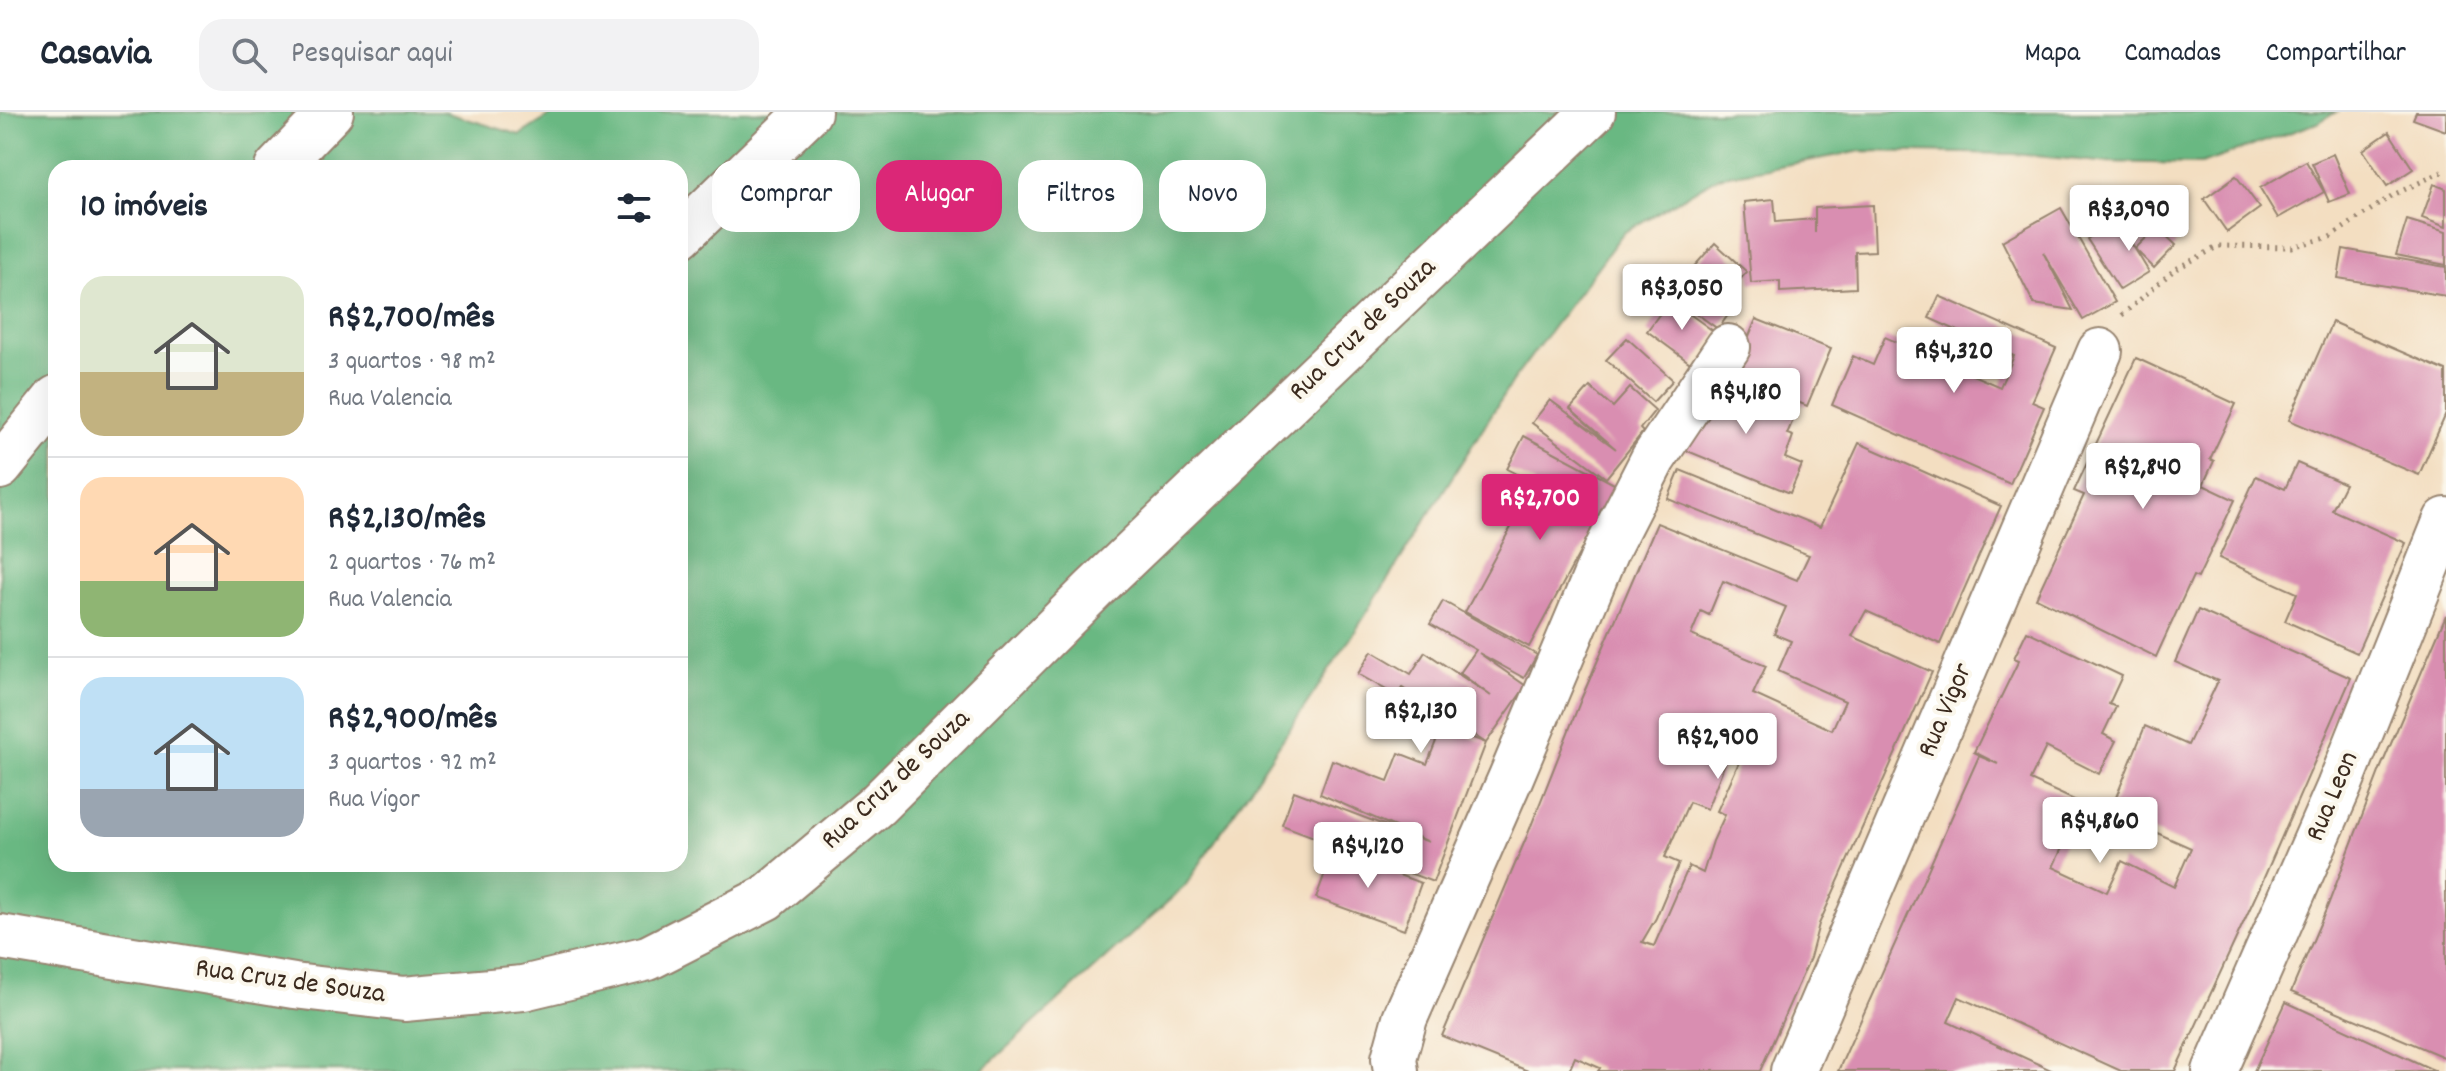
<!DOCTYPE html>
<html lang="pt">
<meta charset="utf-8">
<style>
:root{--surface:#fff;--page:#f2f2f3;--text:#1f2937;--muted:#747a83;--line:#e0e1e3;--accent:#db2777}
body{margin:0;font-family:Dekko,sans-serif;background:var(--page);color:var(--text);height:100vh;display:flex;flex-direction:column;font-size:30px;white-space:nowrap}
*{box-sizing:border-box;margin:0}
p{font-size:26px;color:var(--muted)}
.icon{flex:none;width:44px;height:44px;fill:none;stroke:currentColor;stroke-width:2;stroke-linecap:round;stroke-linejoin:round}
.map{position:relative;flex:1;overflow:hidden}
.details{position:absolute;left:48px;top:48px;width:640px;height:712px;display:flex;flex-direction:column;background:var(--surface);border-radius:24px;box-shadow:0 8px 32px #0002}
.details>*{flex:none}
.guide{position:absolute;left:712px;top:48px;width:760px;height:72px;display:flex;gap:16px}
.price{position:absolute;translate:-50% -68px;padding:0 18px;border-radius:8px;background:#fff;color:#222;font-size:26px;line-height:52px;filter:drop-shadow(0 2px 4px #0008)}
.price::after{content:'';position:absolute;left:50%;top:48px;width:24px;height:18px;margin-left:-12px;background:inherit;clip-path:polygon(0 0,100% 0,50% 100%)}
.price.selected{background:var(--accent);color:#fff}
ul{padding:0;list-style:none}
li{display:flex;align-items:center;gap:24px;height:200px;padding:0 32px}
li+li{border-top:2px solid var(--line)}
li span{display:grid;place-items:center;flex:none;width:224px;height:160px;border-radius:24px;color:#555}
li>.icon{margin-inline-start:auto}
span .icon{width:96px;height:96px;fill:#fffc;stroke-width:1}
li b{font-size:34px}
h2{display:flex;justify-content:space-between;align-items:center;height:96px;padding:0 32px;font-size:34px}
.pill{padding:0 28px;border-radius:24px;background:var(--surface);box-shadow:0 8px 32px #0002;font-size:28px;line-height:72px}
.pill.selected{background:var(--accent);color:#fff}
header{display:flex;align-items:center;gap:48px;box-sizing:border-box;height:112px;padding:0 40px;background:var(--surface);border-bottom:2px solid var(--line)}
header strong{font-size:38px}
nav{display:flex;gap:44px;margin-inline-start:auto;font-size:28px}
.search{width:560px;height:72px;background:var(--page);display:flex;align-items:center;gap:20px;box-sizing:border-box;padding:0 28px;border-radius:24px;color:var(--muted);font-size:30px}
.map>svg:first-child{display:block}
.forest{fill:#69b882;stroke:#527150;stroke-width:2;fill-rule:evenodd}
.building{fill:#d98eb1;fill-rule:evenodd}
.lines{fill:none;stroke-linecap:round;stroke-linejoin:round}
.minor-casing{stroke:#978470;stroke-width:48}
.path{stroke:#978470;stroke-width:5;stroke-dasharray:2 6;stroke-linecap:butt}
.minor{stroke:#fff;stroke-width:44}
.labels{text-anchor:middle;dominant-baseline:central;stroke-width:8;stroke-linejoin:round;paint-order:stroke}
.street-label{font-size:28px;fill:#3b2a1e;stroke:#fbf7ec}
</style>
<header>
<strong>Casavia</strong>
<div class="search"><svg class="icon" aria-label="search" viewBox="0 0 24 24"><circle cx="10" cy="10" r="6"/><path d="M15 15l6 6"/></svg>Pesquisar aqui</div>
<nav><a>Mapa</a><a>Camadas</a><a>Compartilhar</a></nav>
</header>
<div class="map">
<svg width="2446" height="959" viewBox="0 0 2446 959">
<rect width="100%" height="100%" fill="#fbf7ec"/>
<filter id="ink" filterUnits="userSpaceOnUse"><feTurbulence type="fractalNoise" baseFrequency=".0125" numOctaves="2"/><feDisplacementMap in="SourceGraphic" scale="16" xChannelSelector="R" yChannelSelector="G"/><feConvolveMatrix kernelMatrix="1 2 1 2 8 2 1 2 1" color-interpolation-filters="sRGB"/></filter>
<filter id="wash" filterUnits="userSpaceOnUse"><feTurbulence type="fractalNoise" baseFrequency=".006" numOctaves="4" result="noise"/><feDisplacementMap in="SourceGraphic" scale="32" xChannelSelector="R" yChannelSelector="G"/><feGaussianBlur stdDeviation="1.8" result="paint"/><feColorMatrix in="noise" values="0 0 0 0 0 0 0 0 0 0 0 0 0 0 0 0 0 1.4 0 .05"/><feComposite in="paint" operator="in"/></filter>
<g filter="url(#wash)">
<rect width="100%" height="100%" fill="#f3dec1"/>
<path class="forest" d="M 0,0 L 444,0 L 520,23 L 556,0 L 2336,0 L 2317,11 L 2201,52 L 2100,50 L 2014,42 L 1862,39 L 1718,65 L 1623,121 L 1512,270 L 1356,518 L 1185,774 L 981,959 L 0,959 ZM 56,56 L 680,56 L 680,752 L 56,752 Z"/>
<g id="blocks">
<g class="building">
<path d="M 2416,0 L 2446,0 L 2446,19 L 2413,7 Z"/>
<path d="M 2389,20 L 2413,57 L 2387,74 L 2363,38 Z"/>
<path d="M 2333,42 L 2350,82 L 2329,90 L 2312,51 Z"/>
<path d="M 2306,49 L 2324,80 L 2278,106 L 2260,76 Z"/>
<path d="M 2236,64 L 2260,96 L 2227,120 L 2204,87 Z"/>
<path d="M 2434,72 L 2446,77 L 2446,115 L 2422,106 Z"/>
<path d="M 1774,87 L 1776,110 L 1815,107 L 1815,121 L 1815,96 L 1873,93 L 1875,139 L 1855,140 L 1856,176 L 1780,180 L 1780,169 L 1751,171 L 1744,90 Z"/>
<path d="M 2061,96 L 2115,190 L 2083,208 L 2043,140 L 2073,198 L 2034,192 L 2002,129 Z"/>
<path d="M 2407,108 L 2446,120 L 2446,153 L 2396,143 Z"/>
<path d="M 2116,109 L 2135,137 L 2157,115 L 2176,133 L 2154,156 L 2135,137 L 2149,160 L 2120,178 L 2087,127 Z"/>
<path d="M 1715,131 L 1747,160 L 1722,186 L 1691,158 Z"/>
<path d="M 2343,137 L 2446,155 L 2446,184 L 2338,166 Z"/>
<path d="M 1693,168 L 1733,196 L 1718,217 L 1679,189 Z"/>
<path d="M 1939,184 L 2056,236 L 2032,290 L 2044,295 L 2010,372 L 1832,293 L 1853,244 L 1873,253 L 1885,225 L 2000,275 L 2014,244 L 1929,206 Z"/>
<path d="M 1670,188 L 1716,221 L 1693,253 L 1647,219 Z"/>
<path d="M 1756,207 L 1831,237 L 1807,294 L 1733,263 Z"/>
<path d="M 2332,210 L 2446,259 L 2446,302 L 2419,363 L 2289,308 Z"/>
<path d="M 1627,226 L 1673,268 L 1653,290 L 1606,248 Z"/>
<path d="M 2136,246 L 2236,292 L 2210,347 L 2214,349 L 2203,373 L 2235,388 L 2198,466 L 2193,464 L 2156,545 L 2036,486 L 2084,383 L 2074,379 Z"/>
<path d="M 1714,267 L 1796,301 L 1787,322 L 1793,324 L 1785,346 L 1802,353 L 1790,381 L 1685,338 Z"/>
<path d="M 1590,275 L 1613,295 L 1630,276 L 1655,298 L 1640,317 L 1643,320 L 1606,366 L 1532,311 L 1550,288 L 1616,337 L 1570,297 Z"/>
<path d="M 1524,324 L 1616,373 L 1529,535 L 1465,500 L 1535,371 L 1507,357 Z"/>
<path d="M 1859,331 L 2001,394 L 1940,532 L 1866,499 L 1852,524 L 1932,560 L 1819,812 L 1810,846 L 1760,959 L 1598,959 L 1600,956 L 1575,945 L 1569,959 L 1528,959 L 1442,924 L 1527,724 L 1582,585 L 1657,411 L 1797,468 L 1809,443 L 1668,387 L 1680,358 L 1820,415 ZM 1723,469 L 1786,495 L 1774,522 L 1791,529 L 1778,559 L 1845,589 L 1832,618 L 1753,582 L 1766,554 L 1691,523 L 1701,499 L 1709,503 ZM 1729,641 L 1741,646 L 1717,699 L 1725,703 L 1713,729 L 1703,761 L 1689,754 L 1654,834 L 1642,830 L 1656,806 L 1679,751 L 1665,745 L 1689,690 L 1707,697 Z"/>
<path d="M 2297,351 L 2345,372 L 2332,398 L 2406,431 L 2357,541 L 2285,509 L 2297,481 L 2219,446 L 2256,364 L 2285,377 Z"/>
<path d="M 1443,489 L 1537,543 L 1524,566 L 1479,541 L 1526,574 L 1486,631 L 1433,770 L 1282,713 L 1294,679 L 1429,730 L 1320,682 L 1332,648 L 1388,669 L 1399,641 L 1427,652 L 1442,614 L 1486,631 L 1402,576 L 1397,584 L 1358,562 L 1372,539 L 1411,562 L 1425,540 L 1491,584 L 1460,561 L 1476,538 L 1430,512 Z"/>
<path d="M 2198,498 L 2351,566 L 2263,768 L 2175,959 L 2121,959 L 1959,885 L 1948,910 L 2053,959 L 1838,959 L 1979,644 L 1998,652 L 1974,640 L 2019,548 L 2014,546 L 2027,519 L 2122,564 L 2109,592 L 2116,595 L 2103,622 L 2116,629 L 2099,662 L 2046,635 L 2030,668 L 2083,692 L 2053,755 L 2107,780 L 2122,749 L 2174,775 L 2191,736 L 2110,700 L 2145,614 L 2188,633 L 2218,569 L 2175,550 Z"/>
<path d="M 2446,503 L 2446,946 L 2291,880 L 2328,793 L 2381,655 Z"/>
<path d="M 1333,739 L 1421,771 L 1404,818 L 1316,786 Z"/>
<path d="M 2286,890 L 2429,956 L 2436,959 L 2254,959 Z"/>
</g>
</g>
</g>
<g filter="url(#ink)">
<use href="#blocks" fill-opacity="0" stroke="#978470" stroke-width="2"/>
<g class="lines">
<defs>
<g id="minor">
<path d="M 277,56 L 331,0"/>
<path d="M 680,124 L 809,0"/>
<path d="M 0,355 L 56,286"/>
<path d="M 0,825 L 294,874 L 404,887 L 523,876 L 648,846 L 766,786 L 877,693 L 1094,477 L 1593,0"/>
<path d="M 1396,959 L 1394,946 L 1405,906 L 1511,665 L 1606,439 L 1653,347 L 1728,235"/>
<path d="M 1793,959 L 2100,239"/>
<path d="M 2215,959 L 2339,675 L 2446,408"/>
</g>
</defs>
<use href="#minor" class="minor-casing"/>
<path class="path" d="M 2122,203 L 2174,158 L 2219,134 L 2292,135 L 2330,125 L 2393,83 L 2446,58"/>
<use href="#minor" class="minor"/>
</g>
</g>
<g class="labels">
<g class="street-label">
<text transform="translate(1364 219) rotate(-44)">Rua Cruz de Souza</text>
<text transform="translate(1947 599) rotate(-67)">Rua Vigor</text>
<text transform="translate(897 669) rotate(-43)">Rua Cruz de Souza</text>
<text transform="translate(2334 685) rotate(-67)">Rua Leon</text>
<text transform="translate(290 871) rotate(8)">Rua Cruz de Souza</text>
</g>
</g>
</svg>
<b class="price" style="left:2129px;top:141px">R$3,090</b>
<b class="price" style="left:1682px;top:220px">R$3,050</b>
<b class="price" style="left:1954px;top:283px">R$4,320</b>
<b class="price" style="left:1746px;top:324px">R$4,180</b>
<b class="price" style="left:2143px;top:399px">R$2,840</b>
<b class="price selected" style="left:1540px;top:430px">R$2,700</b>
<b class="price" style="left:1421px;top:643px">R$2,130</b>
<b class="price" style="left:1718px;top:669px">R$2,900</b>
<b class="price" style="left:2100px;top:753px">R$4,860</b>
<b class="price" style="left:1368px;top:778px">R$4,120</b>
<div class="guide">
<a class="pill">Comprar</a>
<a class="pill selected">Alugar</a>
<a class="pill">Filtros</a>
<a class="pill">Novo</a>
</div>
<section class="details">
<h2>10 imóveis<svg class="icon" aria-label="filters" viewBox="0 0 24 24"><path d="M4 7h16M4 17h16"/><circle cx="9" cy="7" r="2"/><circle cx="15" cy="17" r="2"/></svg></h2>
<ul>
<li><span style="background:linear-gradient(#dfe7d0 60%,#c2b280 0)"><svg class="icon" aria-label="home" viewBox="0 0 24 24"><path d="M3 11l9-7 9 7M6 9v11h12V9"/></svg></span><div><b>R$2,700/mês</b><p>3 quartos · 98 m²</p><p>Rua Valencia</p></div></li>
<li><span style="background:linear-gradient(#ffd9b3 65%,#8fb573 0)"><svg class="icon" aria-label="home" viewBox="0 0 24 24"><path d="M3 11l9-7 9 7M6 9v11h12V9"/></svg></span><div><b>R$2,130/mês</b><p>2 quartos · 76 m²</p><p>Rua Valencia</p></div></li>
<li><span style="background:linear-gradient(#bfe0f5 70%,#9aa5b1 0)"><svg class="icon" aria-label="home" viewBox="0 0 24 24"><path d="M3 11l9-7 9 7M6 9v11h12V9"/></svg></span><div><b>R$2,900/mês</b><p>3 quartos · 92 m²</p><p>Rua Vigor</p></div></li>
</ul>
</section>
</div>
